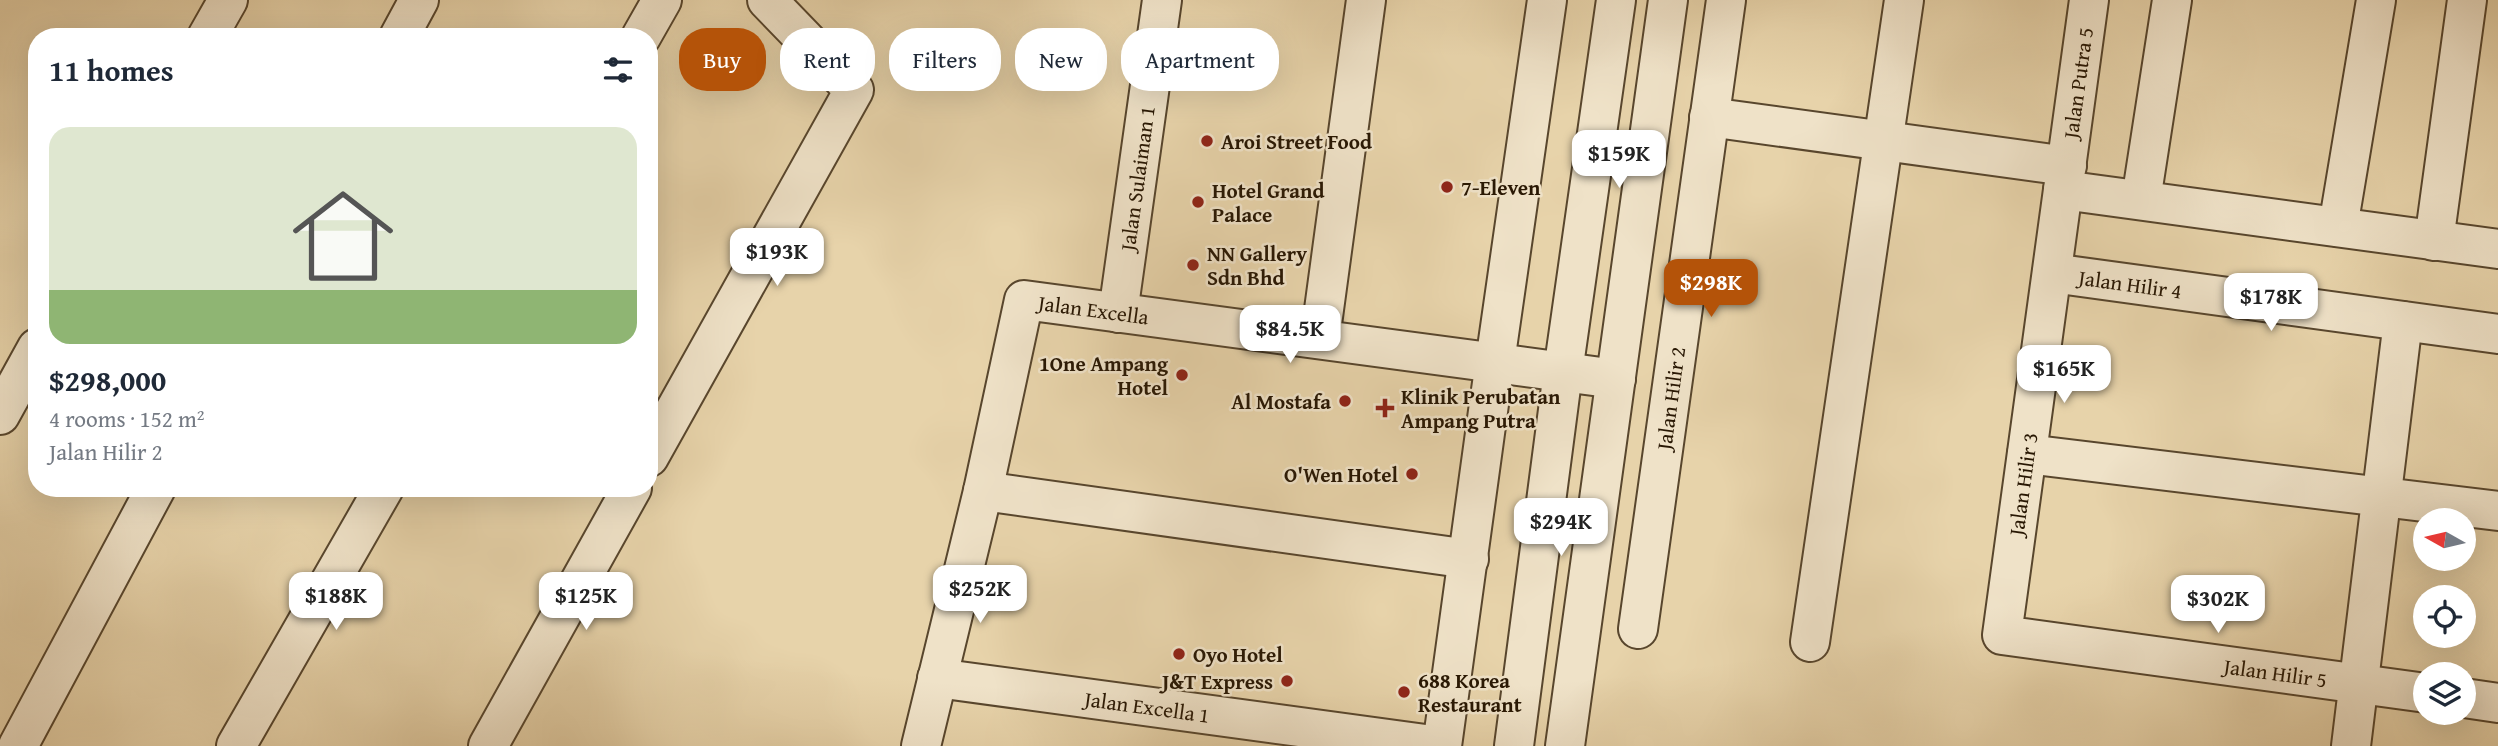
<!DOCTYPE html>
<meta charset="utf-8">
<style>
:root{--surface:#fff;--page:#f2f2f3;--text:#1f2937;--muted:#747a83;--accent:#b45309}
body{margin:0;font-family:"Gentium Book Plus",serif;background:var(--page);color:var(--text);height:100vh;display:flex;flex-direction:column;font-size:26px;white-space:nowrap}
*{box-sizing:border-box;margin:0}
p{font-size:23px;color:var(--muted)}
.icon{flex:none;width:38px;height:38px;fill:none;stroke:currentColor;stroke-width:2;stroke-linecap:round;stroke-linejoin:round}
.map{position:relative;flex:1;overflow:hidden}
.side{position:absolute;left:28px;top:28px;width:630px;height:469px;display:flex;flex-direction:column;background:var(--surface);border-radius:28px;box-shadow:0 7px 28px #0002}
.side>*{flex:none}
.hud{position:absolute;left:679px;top:28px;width:665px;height:63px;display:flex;gap:14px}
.needle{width:46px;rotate:278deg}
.fabs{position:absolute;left:2413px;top:508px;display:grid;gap:14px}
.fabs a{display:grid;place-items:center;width:63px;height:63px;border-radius:50%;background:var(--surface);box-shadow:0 7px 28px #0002;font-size:35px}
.price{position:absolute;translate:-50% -60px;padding:0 16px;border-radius:14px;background:#fff;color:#222;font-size:23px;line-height:46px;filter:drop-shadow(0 2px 4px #0008)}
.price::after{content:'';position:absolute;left:50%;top:42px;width:21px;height:16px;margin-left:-10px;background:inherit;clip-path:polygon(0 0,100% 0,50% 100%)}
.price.selected{background:var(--accent);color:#fff}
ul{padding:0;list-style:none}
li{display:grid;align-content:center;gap:14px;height:371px;padding:0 21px}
li span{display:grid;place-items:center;height:217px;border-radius:21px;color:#555}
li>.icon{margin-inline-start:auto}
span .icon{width:126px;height:126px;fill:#fffc;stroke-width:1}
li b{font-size:30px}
h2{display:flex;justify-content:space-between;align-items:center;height:84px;padding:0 21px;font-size:30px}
.pill{padding:0 24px;border-radius:28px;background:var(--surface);box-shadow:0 7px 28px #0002;font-size:24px;line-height:63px}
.pill.selected{background:var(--accent);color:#fff}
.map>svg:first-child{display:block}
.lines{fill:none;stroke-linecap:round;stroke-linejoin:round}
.minor-casing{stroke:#58462d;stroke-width:42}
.minor{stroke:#efe2c8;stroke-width:38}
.poi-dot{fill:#8f2418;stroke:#efe2c8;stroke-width:2.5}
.labels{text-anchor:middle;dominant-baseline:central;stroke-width:5;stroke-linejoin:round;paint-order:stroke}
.street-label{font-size:21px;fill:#281703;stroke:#efe2c8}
.poi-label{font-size:21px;font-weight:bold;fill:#281703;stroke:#efe2c8;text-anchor:start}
</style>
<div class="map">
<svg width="2498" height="746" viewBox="0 0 2498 746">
<rect width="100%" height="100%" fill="#e7d3aa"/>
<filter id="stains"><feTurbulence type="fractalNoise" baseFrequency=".00286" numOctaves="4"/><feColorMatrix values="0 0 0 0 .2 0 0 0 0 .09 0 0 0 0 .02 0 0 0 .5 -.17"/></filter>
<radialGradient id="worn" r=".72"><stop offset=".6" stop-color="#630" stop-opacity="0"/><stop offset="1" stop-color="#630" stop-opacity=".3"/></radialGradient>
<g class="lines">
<defs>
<g id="minor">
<path id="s1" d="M 2089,0 L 2002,635 L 2426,693"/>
<path d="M 207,37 L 228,0"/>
<path d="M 399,37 L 419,0"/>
<path d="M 641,37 L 662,0"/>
<path d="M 1709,117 L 2067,166"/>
<path d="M 2063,190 L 2498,249"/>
<path d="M 2141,200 L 2172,0"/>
<path d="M 2338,227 L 2376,0"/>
<path d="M 2434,241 L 2467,0"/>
<path id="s2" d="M 2052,273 L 2498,334"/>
<path id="s3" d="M 1118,313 L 1162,0"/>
<path d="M 1320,339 L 1366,0"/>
<path d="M 0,415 L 37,348"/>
<path d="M 2027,454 L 2498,511"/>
<path d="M 649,457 L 854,90 L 767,0"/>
<path d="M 983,491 L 1469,559"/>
<path id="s4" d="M 1638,629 L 1726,0"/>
<path d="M 1810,642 L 1904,0"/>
<path id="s5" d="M 937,678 L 1440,746"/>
<path d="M 2464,698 L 2498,703"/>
<path d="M 18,746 L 156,488"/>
<path d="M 236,746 L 384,488"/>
<path d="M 488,746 L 632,488"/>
<path id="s6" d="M 921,746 L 983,491 L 1024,300 L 1616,379"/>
<path d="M 1442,746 L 1489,404 L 1547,0"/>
<path d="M 1514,746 L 1563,372 L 1616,0"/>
<path d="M 1565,746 L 1668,0"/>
<path d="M 2351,746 L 2403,321"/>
</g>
</defs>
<use href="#minor" class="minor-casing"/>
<use href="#minor" class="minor"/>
</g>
<g class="poi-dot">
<circle cx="1207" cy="141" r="7"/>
<circle cx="1447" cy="187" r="7"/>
<circle cx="1198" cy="202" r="7"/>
<circle cx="1193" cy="265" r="7"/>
<circle cx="1182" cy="375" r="7"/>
<circle cx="1345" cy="401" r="7"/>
<path d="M1381.5 397.5h7v7h7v7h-7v7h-7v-7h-7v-7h7z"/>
<circle cx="1412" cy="474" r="7"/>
<circle cx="1179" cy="654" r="7"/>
<circle cx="1287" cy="681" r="7"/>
<circle cx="1404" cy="692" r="7"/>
</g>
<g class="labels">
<g class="street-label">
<text transform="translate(2078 83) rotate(-82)">Jalan Putra 5</text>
<text stroke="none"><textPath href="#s3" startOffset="136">Jalan Sulaiman 1</textPath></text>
<text stroke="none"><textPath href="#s2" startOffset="79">Jalan Hilir 4</textPath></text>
<text stroke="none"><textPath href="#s6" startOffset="528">Jalan Excella</textPath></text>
<text stroke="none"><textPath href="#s4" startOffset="233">Jalan Hilir 2</textPath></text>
<text transform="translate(2023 484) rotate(-82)">Jalan Hilir 3</text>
<text stroke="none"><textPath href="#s1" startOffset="917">Jalan Hilir 5</textPath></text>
<text stroke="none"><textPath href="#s5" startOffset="212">Jalan Excella 1</textPath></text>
</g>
<g class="poi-label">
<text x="1221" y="141">Aroi Street Food</text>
<text x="1461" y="187">7-Eleven</text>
<text x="1212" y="190">Hotel Grand<tspan x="1212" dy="24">Palace</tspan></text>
<text x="1207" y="253">NN Gallery<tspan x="1207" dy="24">Sdn Bhd</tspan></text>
<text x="1168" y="363" text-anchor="end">1One Ampang<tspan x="1168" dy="24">Hotel</tspan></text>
<text x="1401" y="396">Klinik Perubatan<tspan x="1401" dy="24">Ampang Putra</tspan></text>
<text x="1331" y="401" text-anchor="end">Al Mostafa</text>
<text x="1398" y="474" text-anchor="end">O'Wen Hotel</text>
<text x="1193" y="654">Oyo Hotel</text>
<text x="1418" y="680">688 Korea<tspan x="1418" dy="24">Restaurant</tspan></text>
<text x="1273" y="681" text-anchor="end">J&amp;T Express</text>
</g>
</g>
<rect width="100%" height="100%" filter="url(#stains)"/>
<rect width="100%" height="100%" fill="url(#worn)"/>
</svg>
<div class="fabs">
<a><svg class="needle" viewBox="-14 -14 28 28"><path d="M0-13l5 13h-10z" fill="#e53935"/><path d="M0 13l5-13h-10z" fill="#747a83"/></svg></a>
<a><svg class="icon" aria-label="locate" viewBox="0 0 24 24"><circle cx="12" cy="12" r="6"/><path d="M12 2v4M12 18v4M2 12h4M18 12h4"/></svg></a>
<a><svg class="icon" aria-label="layers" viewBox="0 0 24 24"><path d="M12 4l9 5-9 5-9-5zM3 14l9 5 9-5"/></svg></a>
</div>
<b class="price" style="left:1619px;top:190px">$159K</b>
<b class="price" style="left:777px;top:288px">$193K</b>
<b class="price selected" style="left:1711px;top:319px">$298K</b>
<b class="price" style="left:2271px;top:333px">$178K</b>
<b class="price" style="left:1290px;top:365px">$84.5K</b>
<b class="price" style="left:2064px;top:405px">$165K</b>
<b class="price" style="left:1561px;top:558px">$294K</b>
<b class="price" style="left:980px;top:625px">$252K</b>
<b class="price" style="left:336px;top:632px">$188K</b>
<b class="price" style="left:586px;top:632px">$125K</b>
<b class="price" style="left:2218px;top:635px">$302K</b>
<div class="hud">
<a class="pill selected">Buy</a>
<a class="pill">Rent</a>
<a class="pill">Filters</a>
<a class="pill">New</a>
<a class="pill">Apartment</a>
</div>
<section class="side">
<h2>11 homes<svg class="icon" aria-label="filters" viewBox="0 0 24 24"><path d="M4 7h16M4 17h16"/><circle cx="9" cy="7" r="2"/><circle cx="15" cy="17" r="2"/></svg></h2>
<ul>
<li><span style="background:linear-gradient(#dfe7d0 75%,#8fb573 0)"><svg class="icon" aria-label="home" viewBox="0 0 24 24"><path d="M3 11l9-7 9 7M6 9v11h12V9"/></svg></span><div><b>$298,000</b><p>4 rooms · 152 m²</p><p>Jalan Hilir 2</p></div></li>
</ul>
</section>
</div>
